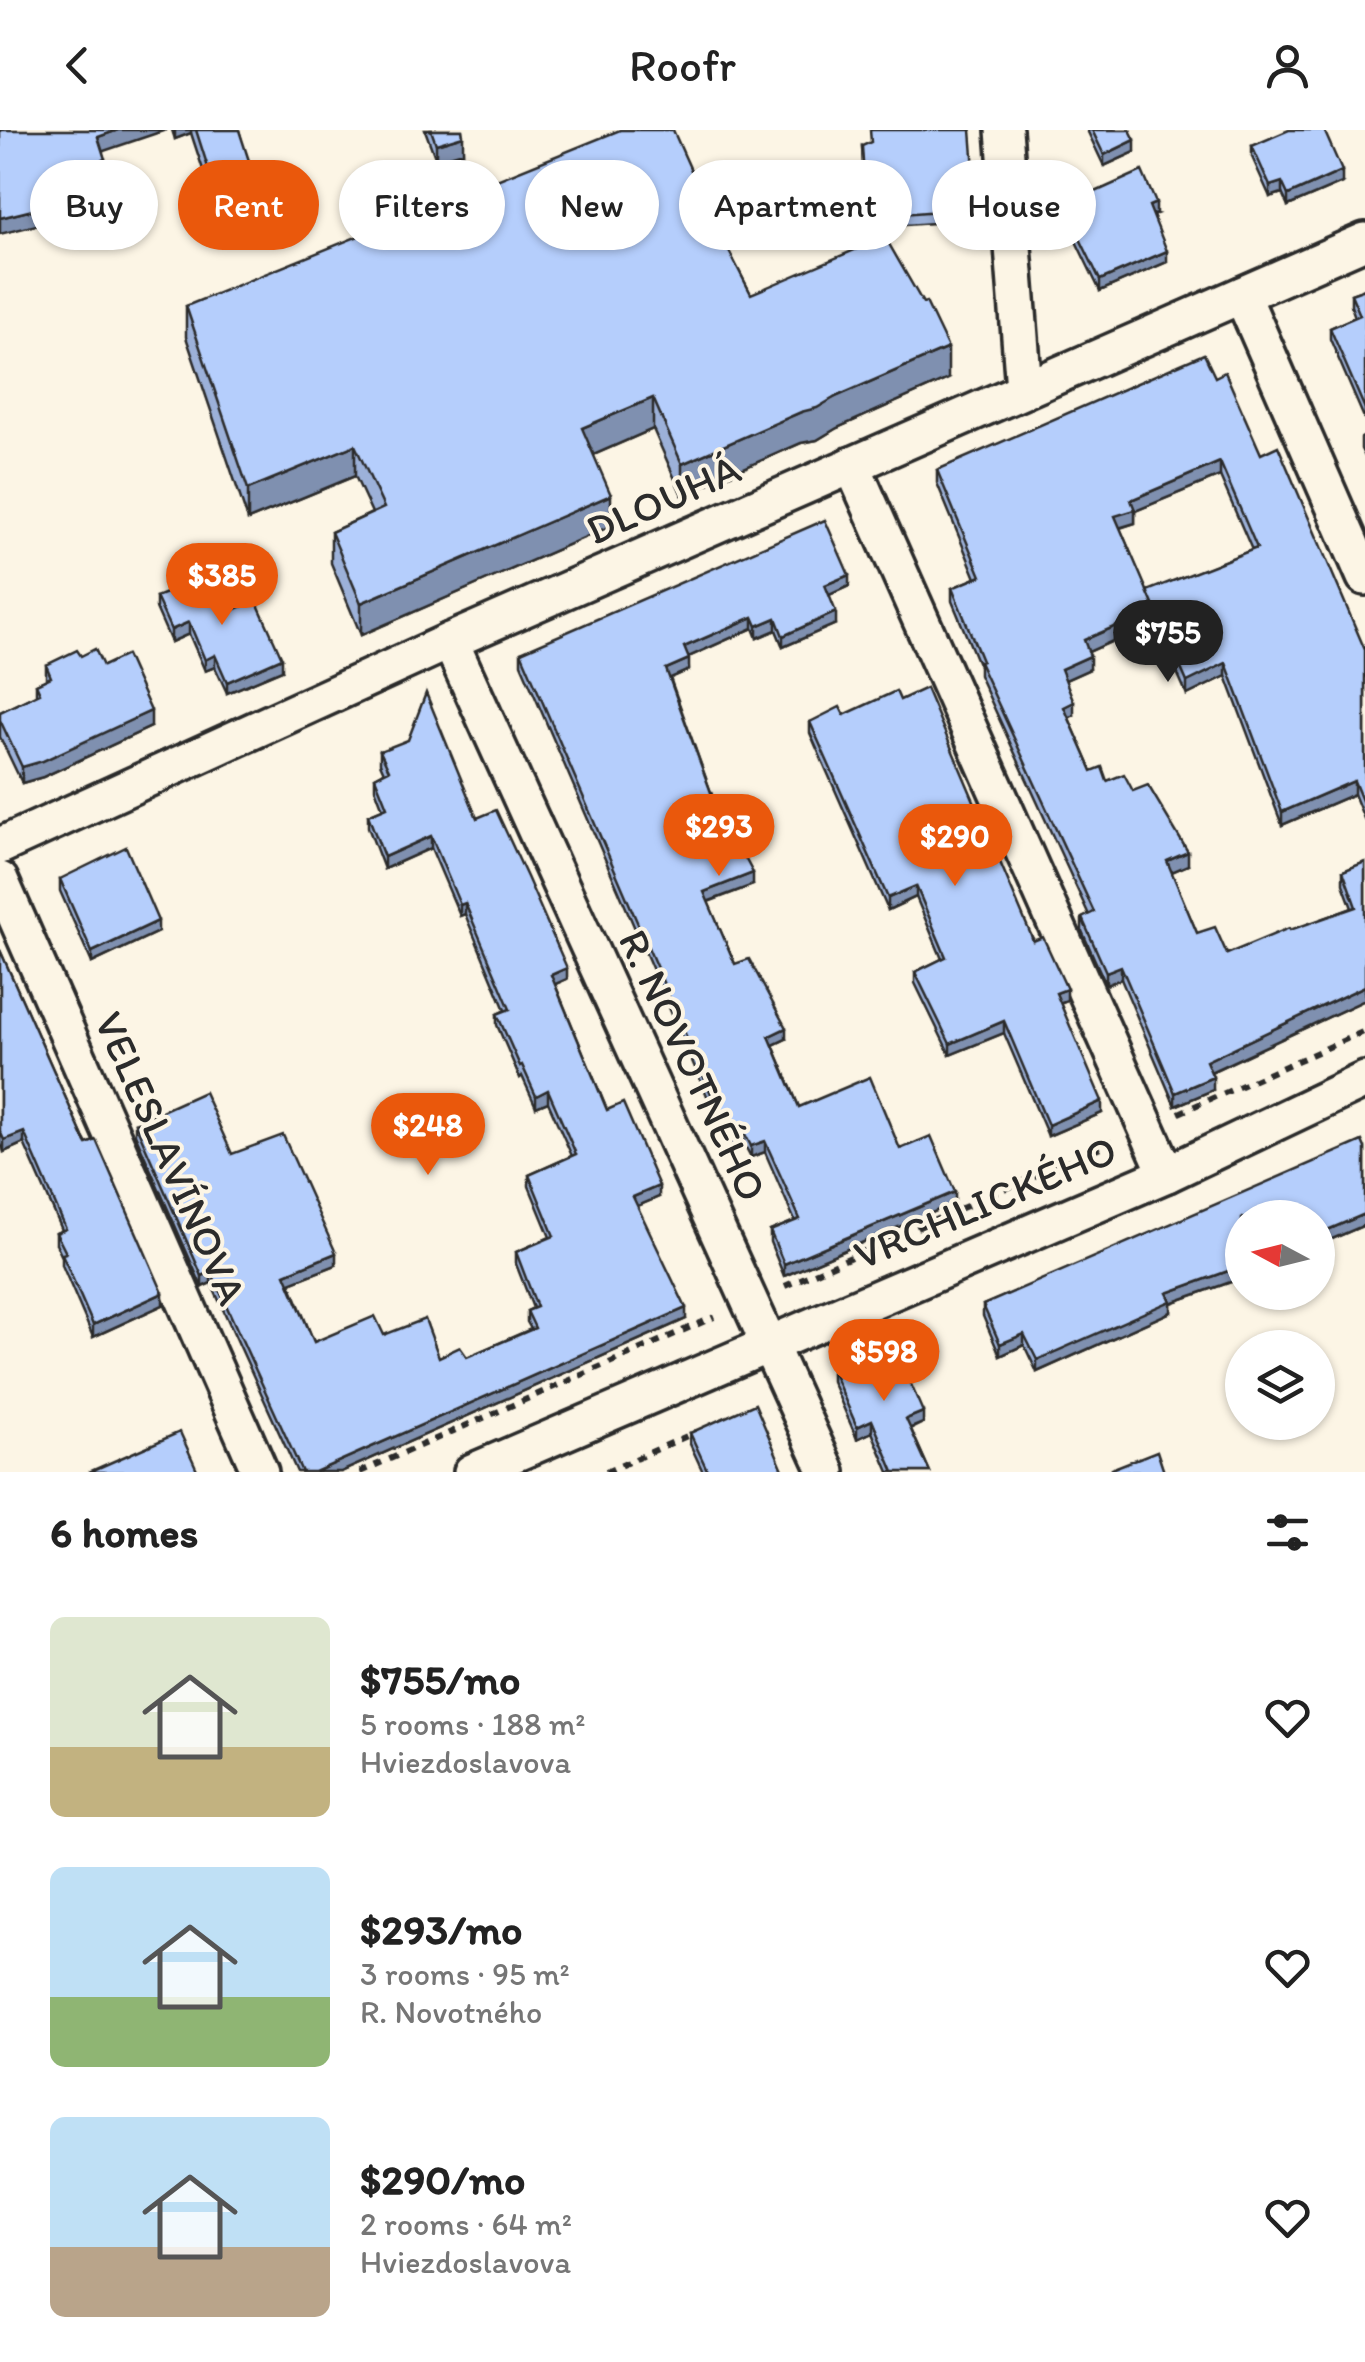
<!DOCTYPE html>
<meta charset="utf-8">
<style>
:root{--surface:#fff;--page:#f6f6f6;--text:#222;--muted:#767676;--accent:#ea580c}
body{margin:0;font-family:Itim,sans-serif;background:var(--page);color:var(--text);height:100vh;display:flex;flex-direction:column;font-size:38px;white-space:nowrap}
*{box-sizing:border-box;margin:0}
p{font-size:32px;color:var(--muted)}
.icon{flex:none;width:55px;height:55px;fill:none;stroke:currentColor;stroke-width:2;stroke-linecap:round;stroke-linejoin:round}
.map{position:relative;height:1342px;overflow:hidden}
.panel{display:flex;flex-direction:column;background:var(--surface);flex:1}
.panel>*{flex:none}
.guide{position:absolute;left:30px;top:30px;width:1305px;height:90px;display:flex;gap:20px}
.needle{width:65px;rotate:277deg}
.fabs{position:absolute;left:1225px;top:1070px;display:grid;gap:20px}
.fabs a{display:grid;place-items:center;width:110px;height:110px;border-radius:50%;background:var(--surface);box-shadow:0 2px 8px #0004;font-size:50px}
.price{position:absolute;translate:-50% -85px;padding:0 22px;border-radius:35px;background:var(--accent);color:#fff;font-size:32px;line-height:65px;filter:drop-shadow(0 2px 5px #0008)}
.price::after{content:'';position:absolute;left:50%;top:60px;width:30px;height:22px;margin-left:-15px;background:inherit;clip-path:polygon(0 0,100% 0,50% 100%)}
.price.active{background:#222;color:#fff}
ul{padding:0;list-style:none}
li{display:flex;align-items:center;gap:30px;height:250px;padding:0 50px}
li span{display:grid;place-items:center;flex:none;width:280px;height:200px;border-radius:15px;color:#555}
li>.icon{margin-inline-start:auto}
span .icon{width:120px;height:120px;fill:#fffc;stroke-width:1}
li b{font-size:42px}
h2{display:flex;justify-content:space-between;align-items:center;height:120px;padding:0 50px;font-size:42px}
.pill{padding:0 35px;border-radius:45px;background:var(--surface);box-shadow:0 2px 8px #0004;font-size:35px;line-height:90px}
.pill.active{background:var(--accent);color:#fff}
header{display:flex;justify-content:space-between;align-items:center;height:130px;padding:0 50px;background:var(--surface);font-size:45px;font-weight:600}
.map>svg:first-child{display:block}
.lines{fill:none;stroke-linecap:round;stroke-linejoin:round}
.minor-casing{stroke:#2b2b2b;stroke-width:42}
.path{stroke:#2b2b2b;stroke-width:6;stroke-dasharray:8 8;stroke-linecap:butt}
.minor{stroke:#fcf5e5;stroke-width:35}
.wall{fill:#9cb1d9;stroke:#2b2b2b;stroke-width:2.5;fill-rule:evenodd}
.shaded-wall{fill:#7f90b0;stroke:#2b2b2b;stroke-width:2.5}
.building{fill:#b5cefc;stroke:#2b2b2b;stroke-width:2.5}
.labels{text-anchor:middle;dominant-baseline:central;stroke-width:8;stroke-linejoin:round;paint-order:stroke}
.street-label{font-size:42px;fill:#2b2b2b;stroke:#fcf5e5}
</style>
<header><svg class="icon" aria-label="back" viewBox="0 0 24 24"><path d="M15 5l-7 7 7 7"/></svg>Roofr<svg class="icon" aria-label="person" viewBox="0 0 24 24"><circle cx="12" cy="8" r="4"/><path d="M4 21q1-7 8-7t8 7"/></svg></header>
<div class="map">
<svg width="1365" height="1342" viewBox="0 0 1365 1342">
<rect width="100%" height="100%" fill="#fcf5e5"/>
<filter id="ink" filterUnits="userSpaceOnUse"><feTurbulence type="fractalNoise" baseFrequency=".01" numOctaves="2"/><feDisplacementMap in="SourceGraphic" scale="20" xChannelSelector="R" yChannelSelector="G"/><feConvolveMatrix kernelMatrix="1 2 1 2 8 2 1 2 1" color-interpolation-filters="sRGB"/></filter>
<g filter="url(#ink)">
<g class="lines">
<defs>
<g id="minor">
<path d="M 1004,0 L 1024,259"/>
<path d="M 1242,165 L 1365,447"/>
<path d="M 852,335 L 1167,1044"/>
<path d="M 450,511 L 827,1342"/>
<path d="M 0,716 L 450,511 L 1365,111"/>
<path d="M 0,750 L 260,1342"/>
<path d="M 472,1342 L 1167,1044 L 1365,950"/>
</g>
</defs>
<use href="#minor" class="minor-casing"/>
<g class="path">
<path d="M 1179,983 L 1365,901"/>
<path d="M 785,1156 L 1112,1012"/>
<path d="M 360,1342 L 714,1187"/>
<path d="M 606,1342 L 696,1302"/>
</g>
<use href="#minor" class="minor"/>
</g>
<g class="wall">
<path d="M 172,0 L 239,0 L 264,93 L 225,107 L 191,3 L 175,9 Z"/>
<path d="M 425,0 L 462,0 L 463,22 L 436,30 Z"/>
<path d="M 1087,0 L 1130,0 L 1135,22 L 1104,36 Z"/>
<path d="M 862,16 L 977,78 L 977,90 L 877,97 L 875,77 L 865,77 Z"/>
<path d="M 1252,16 L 1342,53 L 1288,76 L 1282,63 L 1270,67 L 1252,27 Z"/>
<path d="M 1082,68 L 1156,84 L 1153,85 L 1167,132 L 1100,161 L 1072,103 L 1072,92 L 1085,86 L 1082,80 Z"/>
<path d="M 715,94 L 751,164 L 948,249 L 837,298 L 817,310 L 801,313 L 682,365 L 653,299 L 593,325 L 611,396 L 361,505 L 331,433 L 331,402 L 372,383 L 355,346 L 248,390 L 186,207 L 186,176 Z"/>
<path d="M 1365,159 L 1365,290 L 1330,209 L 1330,198 L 1355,187 L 1351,176 L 1351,164 Z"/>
<path d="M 1215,247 L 1261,324 L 1365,520 L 1365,691 L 1354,664 L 1282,695 L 1226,546 L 1187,565 L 1155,492 L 1088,522 L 1090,539 L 1065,550 L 1074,585 L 1069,588 L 1092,641 L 1107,651 L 1133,661 L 1188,735 L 1171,742 L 1197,803 L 1227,824 L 1352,778 L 1343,754 L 1343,741 L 1365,732 L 1365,870 L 1211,942 L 1213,960 L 1175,976 L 1121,849 L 1106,855 L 1082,801 L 1082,788 L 1089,785 L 979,545 L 979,536 L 952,471 L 952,458 L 976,448 L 937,353 L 937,340 ZM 1220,346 L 1252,420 L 1147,462 L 1120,398 L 1135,393 L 1135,381 Z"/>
<path d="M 1365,306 L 1365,327 L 1361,319 L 1361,308 Z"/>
<path d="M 849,456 L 829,465 L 836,494 L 783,517 L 776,500 L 757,508 L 753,498 L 688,527 L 689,540 L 670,548 L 713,668 L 753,755 L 708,772 L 735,834 L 786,909 L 773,915 L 799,977 L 900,1019 L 955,1073 L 784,1146 L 770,1112 L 770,1101 L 795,1091 L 765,1022 L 751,1027 L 744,1014 L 730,1019 L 521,534 L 521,522 Z"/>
<path d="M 156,467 L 225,484 L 282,540 L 227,563 L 215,537 L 205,541 L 189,504 L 171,512 L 156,478 Z"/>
<path d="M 81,526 L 103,536 L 151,597 L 43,647 L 22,653 L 0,607 L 0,582 L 36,565 L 36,554 L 46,550 L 46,535 Z"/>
<path d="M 844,585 L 1031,805 L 1067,870 L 1060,873 L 1102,983 L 1048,1006 L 1004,903 L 950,925 L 915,853 L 915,842 L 942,829 L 916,767 L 888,780 L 810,603 L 810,592 Z"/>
<path d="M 380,621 L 477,688 L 567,849 L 555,854 L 607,980 L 659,1067 L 637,1076 L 686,1189 L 341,1342 L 297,1342 L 211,1153 L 202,1157 L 135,1004 L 135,993 L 232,1024 L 336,1135 L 290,1153 L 314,1212 L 384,1205 L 439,1227 L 467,1227 L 531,1199 L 527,1192 L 527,1181 L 533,1178 L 516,1134 L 516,1122 L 550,1107 L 529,1056 L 529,1045 L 572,1026 L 548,972 L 536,977 L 522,946 L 520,948 L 497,895 L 497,884 L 505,880 L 465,784 L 460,786 L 431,718 L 384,739 L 368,697 L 368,685 L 383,679 L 375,658 L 375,647 L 384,642 L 380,633 Z"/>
<path d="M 60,749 L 158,802 L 92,833 L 60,761 Z"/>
<path d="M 0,820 L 83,1007 L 163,1175 L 93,1207 L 62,1135 L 62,1127 L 56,1114 L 56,1103 L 62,1100 L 24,1013 L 4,1022 L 0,1012 Z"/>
<path d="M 1365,1018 L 1365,1095 L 1318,1115 L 1242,1088 L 1242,1148 L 1171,1173 L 1171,1182 L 1037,1242 L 1024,1215 L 1000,1226 L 983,1186 L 983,1175 Z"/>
<path d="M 832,1240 L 923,1293 L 911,1299 L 930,1342 L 889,1342 L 872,1302 L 857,1309 L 832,1251 Z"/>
<path d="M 690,1303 L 784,1342 L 703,1342 L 690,1314 Z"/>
</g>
<g class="shaded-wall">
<path d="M 118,0 L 166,0 L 98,23 L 98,7 Z"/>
<path d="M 175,0 L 191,0 L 191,3 L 175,9 Z"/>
<path d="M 463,6 L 463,22 L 436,30 L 436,14 Z"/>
<path d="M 1135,10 L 1135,22 L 1104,36 L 1104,25 Z"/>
<path d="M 105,29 L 105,45 L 49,66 L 49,50 Z"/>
<path d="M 1342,41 L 1342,53 L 1288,76 L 1288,65 Z"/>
<path d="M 1282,52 L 1282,63 L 1270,67 L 1270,56 Z"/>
<path d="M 1156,73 L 1156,84 L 1149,87 L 1149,76 Z"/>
<path d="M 57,74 L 57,90 L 0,104 L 0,88 Z"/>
<path d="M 264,77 L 264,93 L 225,107 L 225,91 Z"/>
<path d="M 1167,121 L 1167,132 L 1100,161 L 1100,150 Z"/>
<path d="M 948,218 L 948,249 L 837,298 L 817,310 L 801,313 L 682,365 L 682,334 Z"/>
<path d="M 653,268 L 653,299 L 582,330 L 582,298 Z"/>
<path d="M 355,315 L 355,346 L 248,390 L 248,359 Z"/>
<path d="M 1220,332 L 1220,346 L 1135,381 L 1135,393 L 1115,399 L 1115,386 L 1131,370 Z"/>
<path d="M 611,365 L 611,396 L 361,505 L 361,473 Z"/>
<path d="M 849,445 L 849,456 L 825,467 L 825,455 Z"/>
<path d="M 1155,479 L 1155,492 L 1084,524 L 1084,510 Z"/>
<path d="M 836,482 L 836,494 L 783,517 L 783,506 Z"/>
<path d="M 753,487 L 753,498 L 684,529 L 684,517 Z"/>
<path d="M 776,488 L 776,500 L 757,508 L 757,496 Z"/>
<path d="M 189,492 L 189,504 L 171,512 L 171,500 Z"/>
<path d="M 215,525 L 215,537 L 205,541 L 205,530 Z"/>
<path d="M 1090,526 L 1090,539 L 1061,552 L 1061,539 Z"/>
<path d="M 282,528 L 282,540 L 227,563 L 227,552 Z"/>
<path d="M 689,529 L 689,540 L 666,550 L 666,539 Z"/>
<path d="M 1226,533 L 1226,546 L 1187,565 L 1187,552 Z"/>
<path d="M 1074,572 L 1074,585 L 1064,590 L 1064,577 Z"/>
<path d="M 151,581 L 151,597 L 43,647 L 22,653 L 22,637 Z"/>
<path d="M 1354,651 L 1354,664 L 1282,695 L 1282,682 Z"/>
<path d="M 431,706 L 431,718 L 384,739 L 384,727 Z"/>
<path d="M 1188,722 L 1188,735 L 1167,744 L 1167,731 Z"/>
<path d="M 753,743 L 753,755 L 704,773 L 704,762 Z"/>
<path d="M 916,756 L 916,767 L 888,780 L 888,768 Z"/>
<path d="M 465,773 L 465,784 L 460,786 L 460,775 Z"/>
<path d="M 158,791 L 158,802 L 92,833 L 92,822 Z"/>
<path d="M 1121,836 L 1121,849 L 1106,855 L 1106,842 Z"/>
<path d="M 567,838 L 567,849 L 551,856 L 551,845 Z"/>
<path d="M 1365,856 L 1365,870 L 1206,944 L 1206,931 Z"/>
<path d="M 1067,859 L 1067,870 L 1056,874 L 1056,863 Z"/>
<path d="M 1004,891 L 1004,903 L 950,925 L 950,914 Z"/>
<path d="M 786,898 L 786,909 L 769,917 L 769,906 Z"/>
<path d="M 1213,947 L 1213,960 L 1175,976 L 1175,963 Z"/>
<path d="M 548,960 L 548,972 L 536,977 L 536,966 Z"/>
<path d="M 1102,971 L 1102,983 L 1048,1006 L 1048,995 Z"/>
<path d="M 24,1002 L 24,1013 L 4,1022 L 4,1010 Z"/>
<path d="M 744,1002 L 744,1014 L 730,1019 L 730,1008 Z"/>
<path d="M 765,1011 L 765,1022 L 751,1027 L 751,1016 Z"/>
<path d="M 659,1056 L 659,1067 L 633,1078 L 633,1067 Z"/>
<path d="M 955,1062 L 955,1073 L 784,1146 L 784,1134 Z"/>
<path d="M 1365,1084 L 1365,1095 L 1318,1115 L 1318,1104 Z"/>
<path d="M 336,1123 L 336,1135 L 285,1155 L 285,1144 Z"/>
<path d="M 1242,1136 L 1242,1148 L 1171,1173 L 1171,1182 L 1037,1242 L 1037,1230 L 1167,1163 Z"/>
<path d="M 211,1142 L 211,1153 L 202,1157 L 202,1146 Z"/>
<path d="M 163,1163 L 163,1175 L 93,1207 L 93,1195 Z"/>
<path d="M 686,1178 L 686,1189 L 341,1342 L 315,1342 Z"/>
<path d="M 1024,1204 L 1024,1215 L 1000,1226 L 1000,1214 Z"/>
<path d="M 923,1282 L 923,1293 L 906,1300 L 906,1289 Z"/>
<path d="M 872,1290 L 872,1302 L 857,1309 L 857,1297 Z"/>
</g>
<g class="building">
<path d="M 0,0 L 118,0 L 98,7 L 105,29 L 49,50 L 57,74 L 0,88 Z"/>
<path d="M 196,0 L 239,0 L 264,77 L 225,91 Z"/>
<path d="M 431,0 L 462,0 L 463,6 L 436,14 Z"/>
<path d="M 620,0 L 673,0 L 715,94 L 751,164 L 885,107 L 923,173 L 926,172 L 948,218 L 837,266 L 817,278 L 801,282 L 682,334 L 653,268 L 582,298 L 611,365 L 361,473 L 331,402 L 384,378 L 355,315 L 248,359 L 186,176 Z"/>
<path d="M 870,0 L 971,0 L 977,78 L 877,86 L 875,65 L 865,66 L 862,16 L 871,12 Z"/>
<path d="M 1092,0 L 1130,0 L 1135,10 L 1104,25 Z"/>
<path d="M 1289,0 L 1324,0 L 1342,41 L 1288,65 L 1282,52 L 1270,56 L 1252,16 Z"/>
<path d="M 1142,41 L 1156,73 L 1149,76 L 1167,121 L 1100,150 L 1072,92 L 1089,84 L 1082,68 Z"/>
<path d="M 1365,159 L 1365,279 L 1330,198 L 1360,185 L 1351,164 Z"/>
<path d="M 1204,224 L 1215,247 L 1225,242 L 1261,324 L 1278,316 L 1365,520 L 1365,678 L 1354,651 L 1282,682 L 1226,533 L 1187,552 L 1147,461 L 1257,418 L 1220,332 L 1131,370 L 1135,380 L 1115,386 L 1155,479 L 1084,510 L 1090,526 L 1061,539 L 1074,572 L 1064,577 L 1092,641 L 1102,637 L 1107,651 L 1124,644 L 1133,661 L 1148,655 L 1188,722 L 1167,731 L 1197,803 L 1215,797 L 1227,824 L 1289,798 L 1290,800 L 1356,777 L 1343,741 L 1365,732 L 1365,856 L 1206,931 L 1213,947 L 1175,963 L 1121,836 L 1106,842 L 1082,788 L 1094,782 L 979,532 L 982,531 L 952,458 L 981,446 L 937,340 Z"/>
<path d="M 825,390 L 849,445 L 825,455 L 836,482 L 783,506 L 776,488 L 757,496 L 753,487 L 684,517 L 689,529 L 666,539 L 713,668 L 753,743 L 704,762 L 735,834 L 749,829 L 786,898 L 769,906 L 799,977 L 870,947 L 900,1019 L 931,1006 L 955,1062 L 784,1134 L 770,1101 L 800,1089 L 765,1011 L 751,1016 L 744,1002 L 730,1008 L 521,522 Z"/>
<path d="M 210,445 L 225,484 L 256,470 L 282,528 L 227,552 L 215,525 L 205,530 L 189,492 L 171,500 L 156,467 Z"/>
<path d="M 95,519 L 103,536 L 126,525 L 151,581 L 43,631 L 22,637 L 0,590 L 0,582 L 40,563 L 36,554 L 51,547 L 46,535 L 77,520 L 81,526 Z"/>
<path d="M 926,558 L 1031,805 L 1033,811 L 1043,807 L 1067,859 L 1056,863 L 1102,971 L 1048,995 L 1004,891 L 950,914 L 915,842 L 946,827 L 916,756 L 888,768 L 810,592 L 840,577 L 844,585 L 896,561 L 900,570 Z"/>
<path d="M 426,563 L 477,688 L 496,680 L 527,747 L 567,838 L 551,845 L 607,980 L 623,973 L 659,1056 L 633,1067 L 686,1178 L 315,1342 L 302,1342 L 211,1142 L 202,1146 L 135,993 L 204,962 L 232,1024 L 283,1005 L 336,1123 L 285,1144 L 314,1212 L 375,1186 L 384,1205 L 425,1189 L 439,1227 L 460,1217 L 467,1227 L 535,1198 L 527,1181 L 537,1177 L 516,1122 L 554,1106 L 529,1045 L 576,1024 L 548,960 L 536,966 L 522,935 L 520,936 L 497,884 L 510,879 L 465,773 L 460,775 L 431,706 L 384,727 L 368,685 L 387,677 L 375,647 L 389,640 L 380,621 L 408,610 Z"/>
<path d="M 126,717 L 158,791 L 92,822 L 60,749 Z"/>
<path d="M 0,820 L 83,1007 L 87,1014 L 96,1010 L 163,1163 L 93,1195 L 62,1124 L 66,1123 L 56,1103 L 66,1099 L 24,1002 L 4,1010 L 0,1001 Z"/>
<path d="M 1362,1011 L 1365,1018 L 1365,1084 L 1318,1104 L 1318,1088 L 1242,1088 L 1242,1136 L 1167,1163 L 1171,1171 L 1037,1230 L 1024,1204 L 1000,1214 L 983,1175 Z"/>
<path d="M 893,1213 L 923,1282 L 906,1289 L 930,1342 L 894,1342 L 872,1290 L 857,1297 L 832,1240 Z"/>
<path d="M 755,1274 L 784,1342 L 708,1342 L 690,1303 Z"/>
<path d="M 180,1302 L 198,1342 L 89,1342 Z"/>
<path d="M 1157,1321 L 1164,1342 L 1112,1342 L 1111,1339 Z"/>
</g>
</g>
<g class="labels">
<g class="street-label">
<text transform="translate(663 369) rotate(-24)">DLOUHÁ</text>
<text transform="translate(693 935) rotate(65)">R. NOVOTNÉHO</text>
<text transform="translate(171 1028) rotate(66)">VELESLAVÍNOVA</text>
<text transform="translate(985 1072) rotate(-23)">VRCHLICKÉHO</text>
</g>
</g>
</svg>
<div class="fabs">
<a><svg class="needle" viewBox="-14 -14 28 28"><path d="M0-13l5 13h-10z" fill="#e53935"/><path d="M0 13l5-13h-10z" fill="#767676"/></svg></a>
<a><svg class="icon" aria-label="layers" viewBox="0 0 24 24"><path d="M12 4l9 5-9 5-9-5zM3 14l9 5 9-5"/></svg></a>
</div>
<b class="price" style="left:222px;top:498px">$385</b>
<b class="price active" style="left:1168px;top:555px">$755</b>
<b class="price" style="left:719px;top:749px">$293</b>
<b class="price" style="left:955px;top:759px">$290</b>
<b class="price" style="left:428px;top:1048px">$248</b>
<b class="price" style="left:884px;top:1274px">$598</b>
<div class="guide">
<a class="pill">Buy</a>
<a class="pill active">Rent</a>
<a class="pill">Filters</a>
<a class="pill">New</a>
<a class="pill">Apartment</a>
<a class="pill">House</a>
</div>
</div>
<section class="panel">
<h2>6 homes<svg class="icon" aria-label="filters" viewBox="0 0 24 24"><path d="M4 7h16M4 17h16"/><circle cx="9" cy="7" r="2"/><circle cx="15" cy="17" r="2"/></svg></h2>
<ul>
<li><span style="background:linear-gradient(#dfe7d0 65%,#c2b280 0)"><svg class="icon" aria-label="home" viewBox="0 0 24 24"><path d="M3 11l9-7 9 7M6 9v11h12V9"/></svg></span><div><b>$755/mo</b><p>5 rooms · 188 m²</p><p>Hviezdoslavova</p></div><svg class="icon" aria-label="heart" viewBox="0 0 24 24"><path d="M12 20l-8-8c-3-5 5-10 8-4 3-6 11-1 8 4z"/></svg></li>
<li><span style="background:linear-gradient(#bfe0f5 65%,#8fb573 0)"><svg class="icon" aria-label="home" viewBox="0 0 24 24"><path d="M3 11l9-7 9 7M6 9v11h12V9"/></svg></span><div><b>$293/mo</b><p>3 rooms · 95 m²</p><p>R. Novotného</p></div><svg class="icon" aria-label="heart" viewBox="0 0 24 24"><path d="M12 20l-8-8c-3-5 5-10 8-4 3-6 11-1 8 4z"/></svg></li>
<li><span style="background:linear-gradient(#bfe0f5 65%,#b9a48a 0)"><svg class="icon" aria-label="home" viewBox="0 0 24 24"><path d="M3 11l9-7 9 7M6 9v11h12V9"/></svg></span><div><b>$290/mo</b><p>2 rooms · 64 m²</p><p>Hviezdoslavova</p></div><svg class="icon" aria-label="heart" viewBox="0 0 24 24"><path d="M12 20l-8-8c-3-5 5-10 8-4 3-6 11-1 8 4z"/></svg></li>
</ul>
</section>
